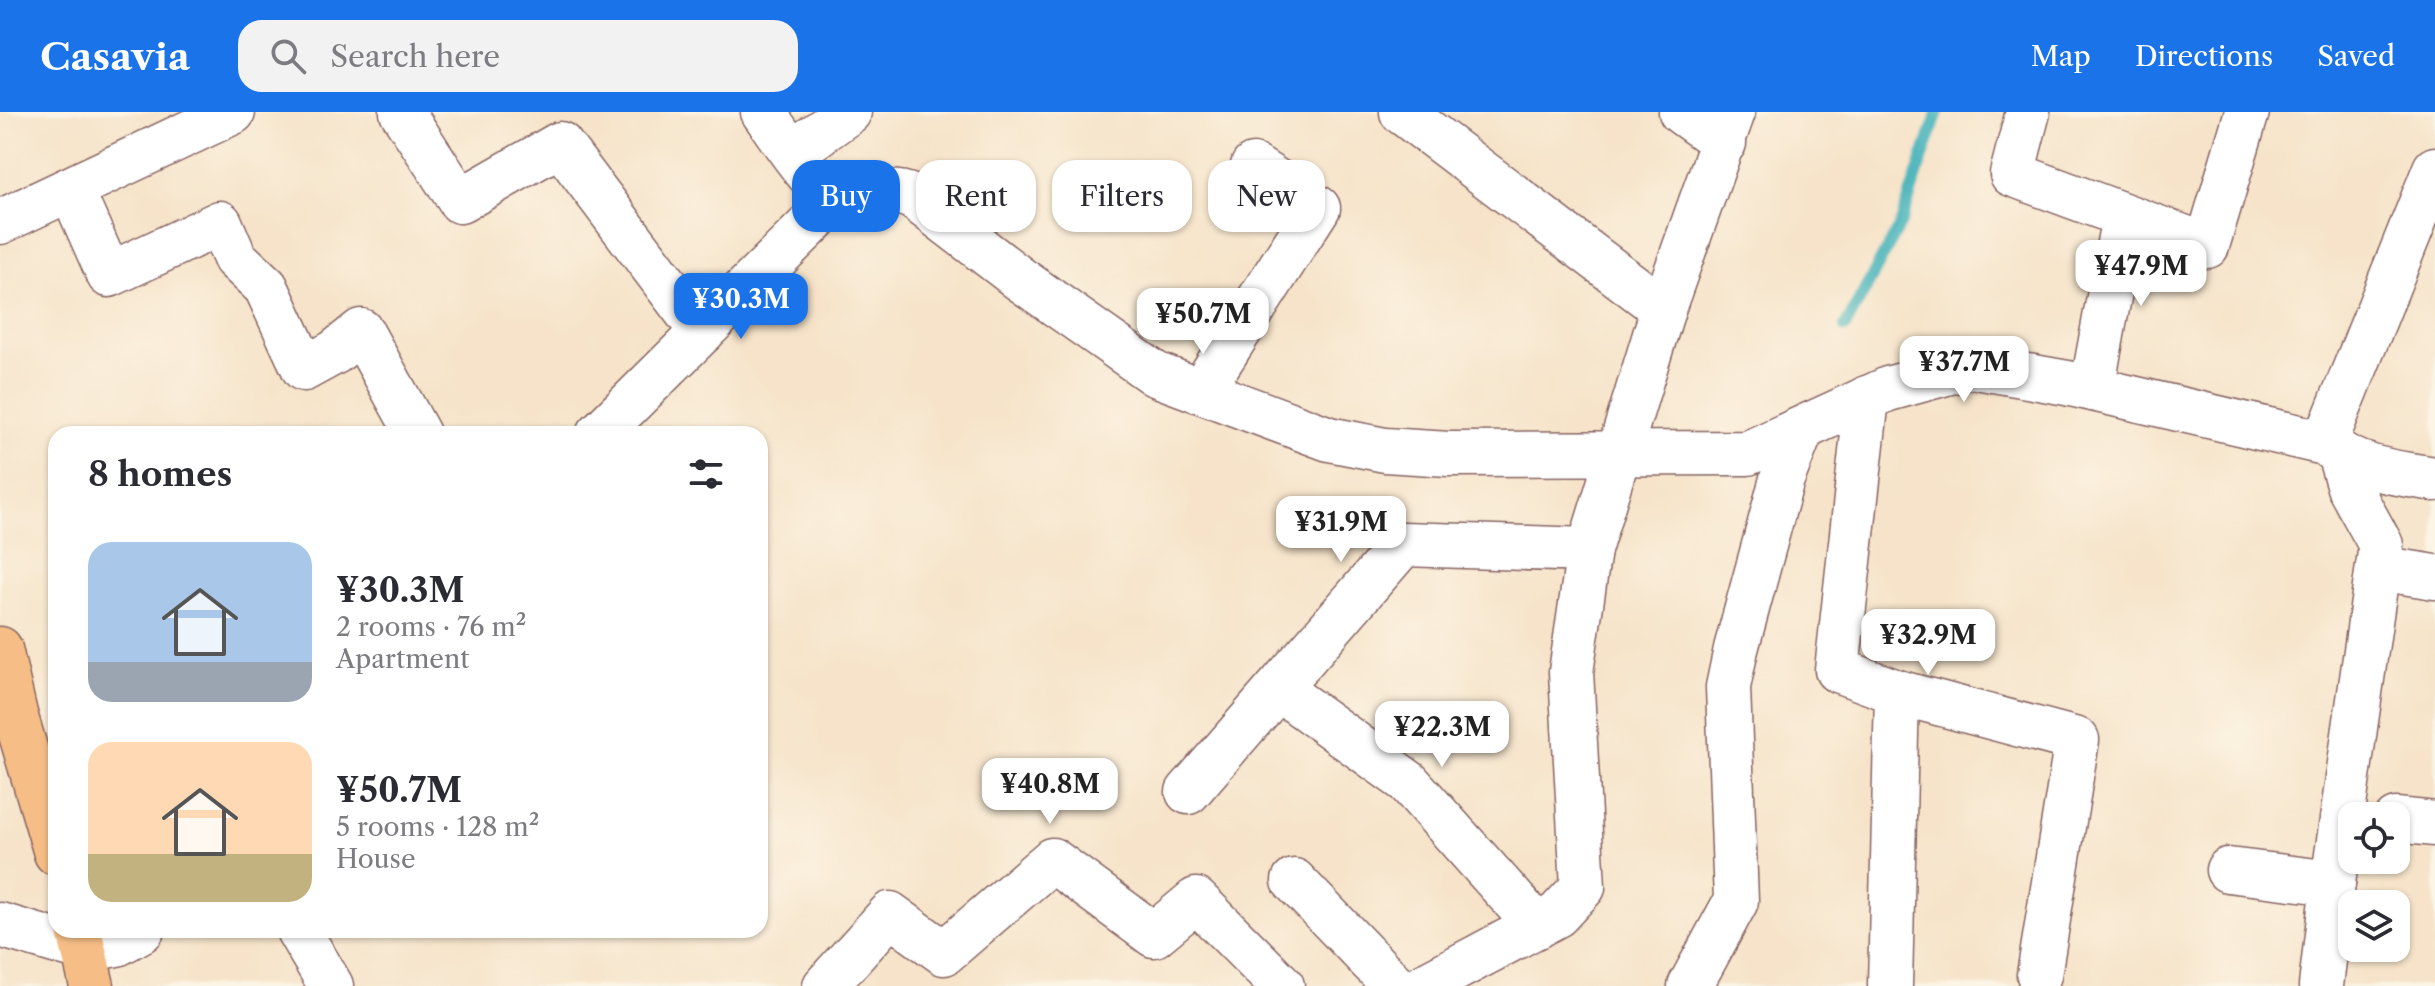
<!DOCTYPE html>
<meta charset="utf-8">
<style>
:root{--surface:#fff;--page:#f2f2f3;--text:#2b2b33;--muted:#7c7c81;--accent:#1a73e8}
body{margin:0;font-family:"Libre Caslon Text",serif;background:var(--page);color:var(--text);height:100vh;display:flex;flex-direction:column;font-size:30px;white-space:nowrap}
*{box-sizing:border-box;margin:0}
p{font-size:26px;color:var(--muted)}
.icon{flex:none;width:44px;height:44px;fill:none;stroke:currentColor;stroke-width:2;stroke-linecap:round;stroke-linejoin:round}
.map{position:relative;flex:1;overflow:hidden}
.drawer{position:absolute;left:48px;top:314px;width:720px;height:512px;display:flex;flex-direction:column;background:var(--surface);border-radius:24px;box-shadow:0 2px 6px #0004}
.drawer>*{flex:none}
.banner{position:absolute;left:792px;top:48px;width:760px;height:72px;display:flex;gap:16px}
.fabs{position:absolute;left:2338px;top:690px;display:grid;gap:16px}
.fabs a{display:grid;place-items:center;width:72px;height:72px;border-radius:16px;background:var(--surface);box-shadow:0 2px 6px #0004;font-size:40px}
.price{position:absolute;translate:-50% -68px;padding:0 18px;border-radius:16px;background:#fff;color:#222;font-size:26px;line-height:52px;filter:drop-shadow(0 2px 4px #0008)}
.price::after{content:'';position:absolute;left:50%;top:48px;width:24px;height:18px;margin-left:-12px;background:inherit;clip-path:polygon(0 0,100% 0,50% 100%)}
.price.current{background:var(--accent);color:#fff}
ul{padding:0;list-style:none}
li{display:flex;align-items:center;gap:24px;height:200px;padding:0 40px}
li span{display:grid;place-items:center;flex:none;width:224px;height:160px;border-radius:24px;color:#555}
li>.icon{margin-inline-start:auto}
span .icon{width:96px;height:96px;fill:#fffc;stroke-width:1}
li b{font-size:34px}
h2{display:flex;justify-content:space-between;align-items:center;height:96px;padding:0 40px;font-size:34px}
.pill{padding:0 28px;border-radius:24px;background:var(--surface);box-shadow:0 2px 6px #0004;font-size:28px;line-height:72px}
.pill.current{background:var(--accent);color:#fff}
header{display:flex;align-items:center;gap:48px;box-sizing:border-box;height:112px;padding:0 40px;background:var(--accent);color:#fff}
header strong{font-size:38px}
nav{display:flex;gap:44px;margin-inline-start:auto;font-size:28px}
.search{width:560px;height:72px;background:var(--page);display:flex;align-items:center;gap:20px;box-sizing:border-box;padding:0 28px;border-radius:24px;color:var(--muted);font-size:30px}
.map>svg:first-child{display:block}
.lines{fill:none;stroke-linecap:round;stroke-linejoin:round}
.stream{stroke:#41b1b9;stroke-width:12}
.minor-casing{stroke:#866462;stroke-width:47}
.major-casing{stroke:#866462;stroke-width:47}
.minor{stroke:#fff;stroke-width:44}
.major{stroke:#f6be86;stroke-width:44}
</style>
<header>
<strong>Casavia</strong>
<div class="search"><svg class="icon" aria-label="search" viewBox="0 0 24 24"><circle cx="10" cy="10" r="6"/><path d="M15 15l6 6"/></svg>Search here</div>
<nav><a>Map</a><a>Directions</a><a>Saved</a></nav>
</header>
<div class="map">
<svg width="2435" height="874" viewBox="0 0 2435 874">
<rect width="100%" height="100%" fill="#fcf5e5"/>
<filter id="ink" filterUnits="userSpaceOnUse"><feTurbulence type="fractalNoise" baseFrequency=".0125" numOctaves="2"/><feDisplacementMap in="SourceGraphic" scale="16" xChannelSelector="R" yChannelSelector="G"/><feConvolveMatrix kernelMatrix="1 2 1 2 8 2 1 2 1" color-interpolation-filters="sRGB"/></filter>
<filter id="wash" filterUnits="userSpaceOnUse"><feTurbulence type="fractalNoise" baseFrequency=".006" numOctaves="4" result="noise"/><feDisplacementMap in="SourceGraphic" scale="32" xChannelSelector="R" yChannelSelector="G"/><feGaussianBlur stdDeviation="1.8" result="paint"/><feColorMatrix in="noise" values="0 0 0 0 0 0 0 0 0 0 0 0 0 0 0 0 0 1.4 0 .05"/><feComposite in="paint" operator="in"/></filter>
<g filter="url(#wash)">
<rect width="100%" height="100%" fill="#f6e3c9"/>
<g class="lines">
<path class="stream" d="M 1845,215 L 1901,111 L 1938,0"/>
</g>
</g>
<g filter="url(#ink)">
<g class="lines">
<defs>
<g id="minor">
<path d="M 402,0 L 460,89 L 560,32 L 702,220"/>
<path d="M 763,0 C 779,21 819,89 847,88 C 875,87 882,73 913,85 L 1020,167 L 1155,262 L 1329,327 L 1385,338 L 1449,342 L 1748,341 L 1888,277 L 1971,254 L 2067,271 L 2325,331 C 2355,357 2397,361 2435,367"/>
<path d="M 1402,0 L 1663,197"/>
<path d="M 1681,0 L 1724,31"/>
<path d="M 2028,0 L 2012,62 L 2207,134 L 2247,0"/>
<path d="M 793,40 L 849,0"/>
<path d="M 71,77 L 109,163 L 220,111 L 235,146 L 266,175 L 304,257 L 335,240 L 361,219 L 418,322"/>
<path d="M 0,110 L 233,0"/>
<path d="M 2092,277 L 2124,104"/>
<path d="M 1201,279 L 1318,96 L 1253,54"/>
<path d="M 1867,286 L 1837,558 L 1897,580 L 1890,874"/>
<path d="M 599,322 L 836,87"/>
<path d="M 2325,331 L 2435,57"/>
<path d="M 2378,456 L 2435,465"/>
<path d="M 1279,577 L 1408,670 L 1537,814"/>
<path d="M 1897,580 L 2077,628 L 2039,863"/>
<path d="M 1188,680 L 1403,432 L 1589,438"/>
<path d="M 2396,708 L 2435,712"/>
<path d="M 2228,758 L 2333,771"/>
<path d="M 1294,769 L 1395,874"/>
<path d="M 0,813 L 85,838 L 117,832 L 142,818"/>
<path d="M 298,818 L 331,874"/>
<path d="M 825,874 L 890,802 L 944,841 L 1052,748 L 1154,823 L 1196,788 L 1282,874"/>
<path d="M 1423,874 L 1557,803 L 1583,775 L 1571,560 L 1589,438 L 1663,197 L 1733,0"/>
<path d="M 1690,874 L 1736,789 L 1728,575 L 1736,537 L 1782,367 L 1802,317"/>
<path d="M 2321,874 L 2333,771 L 2381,433 L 2349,375 L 2340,345"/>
</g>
<g id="major">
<path d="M 0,537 L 15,602 L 56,741"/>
<path d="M 79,818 L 92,874"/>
</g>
</defs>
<use href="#minor" class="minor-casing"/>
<use href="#major" class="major-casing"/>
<use href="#minor" class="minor"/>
<use href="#major" class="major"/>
</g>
</g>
</svg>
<div class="fabs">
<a><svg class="icon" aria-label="locate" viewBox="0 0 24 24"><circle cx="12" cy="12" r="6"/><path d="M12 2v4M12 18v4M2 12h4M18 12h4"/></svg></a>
<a><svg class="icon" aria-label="layers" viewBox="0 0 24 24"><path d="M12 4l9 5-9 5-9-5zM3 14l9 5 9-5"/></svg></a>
</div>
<b class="price" style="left:2141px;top:196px">¥47.9M</b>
<b class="price current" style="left:741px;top:229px">¥30.3M</b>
<b class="price" style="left:1203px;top:244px">¥50.7M</b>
<b class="price" style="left:1964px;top:292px">¥37.7M</b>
<b class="price" style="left:1341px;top:452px">¥31.9M</b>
<b class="price" style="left:1928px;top:565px">¥32.9M</b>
<b class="price" style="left:1442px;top:657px">¥22.3M</b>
<b class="price" style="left:1050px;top:714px">¥40.8M</b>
<div class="banner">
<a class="pill current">Buy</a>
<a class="pill">Rent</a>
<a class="pill">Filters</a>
<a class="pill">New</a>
</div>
<section class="drawer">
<h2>8 homes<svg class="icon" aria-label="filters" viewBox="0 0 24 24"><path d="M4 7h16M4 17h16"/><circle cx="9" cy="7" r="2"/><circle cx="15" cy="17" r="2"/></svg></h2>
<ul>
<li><span style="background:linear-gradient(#a9c7e8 75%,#9aa5b1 0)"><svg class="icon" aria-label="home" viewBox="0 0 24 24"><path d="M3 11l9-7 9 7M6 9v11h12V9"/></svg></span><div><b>¥30.3M</b><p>2 rooms · 76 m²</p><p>Apartment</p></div></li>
<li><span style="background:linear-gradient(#ffd9b3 70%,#c2b280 0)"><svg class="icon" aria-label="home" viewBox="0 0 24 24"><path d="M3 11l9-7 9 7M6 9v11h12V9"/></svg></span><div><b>¥50.7M</b><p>5 rooms · 128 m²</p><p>House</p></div></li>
</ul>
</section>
</div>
